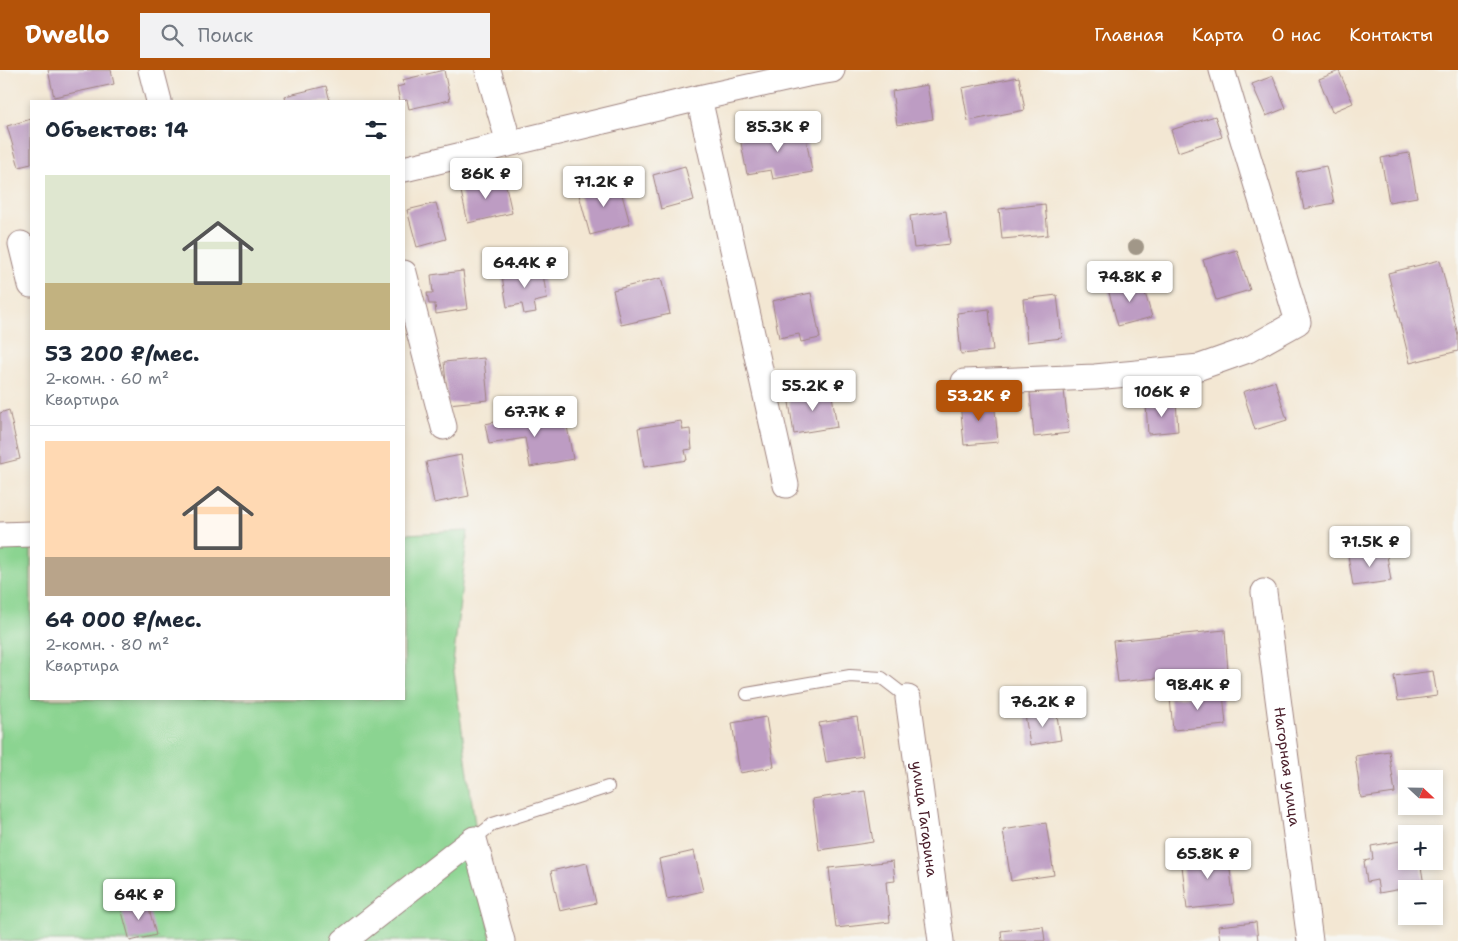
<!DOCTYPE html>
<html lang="ru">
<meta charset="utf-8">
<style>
:root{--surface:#fff;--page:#f2f2f3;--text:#1f2937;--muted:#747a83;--line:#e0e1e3;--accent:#b45309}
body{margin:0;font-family:"Shantell Sans",sans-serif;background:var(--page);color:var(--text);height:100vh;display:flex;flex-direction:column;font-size:19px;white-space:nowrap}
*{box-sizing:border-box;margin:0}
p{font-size:16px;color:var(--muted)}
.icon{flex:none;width:28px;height:28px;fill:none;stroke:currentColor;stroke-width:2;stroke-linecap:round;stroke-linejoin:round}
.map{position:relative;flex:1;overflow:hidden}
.panel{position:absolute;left:30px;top:30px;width:375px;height:600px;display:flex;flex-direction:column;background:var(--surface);border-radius:0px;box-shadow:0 2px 8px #0003}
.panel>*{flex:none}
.needle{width:32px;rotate:112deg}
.buttons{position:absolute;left:1398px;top:700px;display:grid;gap:10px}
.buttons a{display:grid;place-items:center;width:45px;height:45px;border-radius:0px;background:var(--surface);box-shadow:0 2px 8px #0003;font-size:25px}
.price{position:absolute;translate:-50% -42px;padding:0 11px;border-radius:5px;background:#fff;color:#222;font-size:16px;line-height:32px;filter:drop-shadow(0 1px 2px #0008)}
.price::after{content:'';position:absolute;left:50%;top:30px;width:15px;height:11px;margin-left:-8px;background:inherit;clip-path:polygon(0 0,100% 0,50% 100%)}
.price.active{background:var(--accent);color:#fff}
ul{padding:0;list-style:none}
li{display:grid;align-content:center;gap:10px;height:265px;padding:0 15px}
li+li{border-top:1px solid var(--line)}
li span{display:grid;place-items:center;height:155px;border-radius:0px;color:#555}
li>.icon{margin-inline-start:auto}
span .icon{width:90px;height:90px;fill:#fffc;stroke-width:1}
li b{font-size:21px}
h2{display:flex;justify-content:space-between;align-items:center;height:60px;padding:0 15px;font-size:21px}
header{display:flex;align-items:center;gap:30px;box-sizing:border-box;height:70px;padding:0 25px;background:var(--accent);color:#fff}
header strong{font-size:24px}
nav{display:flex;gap:28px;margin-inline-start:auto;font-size:18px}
.search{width:350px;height:45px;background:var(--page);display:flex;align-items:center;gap:12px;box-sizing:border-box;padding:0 18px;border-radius:0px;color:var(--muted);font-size:19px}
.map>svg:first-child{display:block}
.green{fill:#8bd491;stroke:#6a7a5e}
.building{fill:#bd9cc3}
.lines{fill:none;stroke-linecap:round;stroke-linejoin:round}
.lane-casing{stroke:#9e837f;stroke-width:14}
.street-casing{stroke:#9e837f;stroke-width:27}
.lane{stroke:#fff;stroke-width:12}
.street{stroke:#fff;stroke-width:25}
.tree{fill:#a19788}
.labels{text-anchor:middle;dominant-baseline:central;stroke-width:5;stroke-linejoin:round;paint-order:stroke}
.street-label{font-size:15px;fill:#4a1f2b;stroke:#f6f6f2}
</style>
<header>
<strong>Dwello</strong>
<div class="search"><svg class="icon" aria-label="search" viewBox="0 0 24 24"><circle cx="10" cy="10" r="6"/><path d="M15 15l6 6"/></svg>Поиск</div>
<nav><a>Главная</a><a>Карта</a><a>О нас</a><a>Контакты</a></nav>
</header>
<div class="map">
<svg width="1458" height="871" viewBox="0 0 1458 871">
<rect width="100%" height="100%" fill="#f6f6f2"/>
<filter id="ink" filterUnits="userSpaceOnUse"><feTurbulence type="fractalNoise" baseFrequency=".02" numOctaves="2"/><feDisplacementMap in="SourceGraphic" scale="10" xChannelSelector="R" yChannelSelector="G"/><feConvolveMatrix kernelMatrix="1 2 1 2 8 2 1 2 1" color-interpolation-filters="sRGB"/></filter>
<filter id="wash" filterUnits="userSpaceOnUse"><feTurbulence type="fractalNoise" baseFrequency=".0096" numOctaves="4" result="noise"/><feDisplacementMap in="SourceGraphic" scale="20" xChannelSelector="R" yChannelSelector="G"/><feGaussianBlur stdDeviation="1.12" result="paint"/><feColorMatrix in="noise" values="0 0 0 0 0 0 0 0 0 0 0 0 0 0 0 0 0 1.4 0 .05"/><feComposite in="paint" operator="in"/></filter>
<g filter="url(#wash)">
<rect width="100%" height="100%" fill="#f3e7d3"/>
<path class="green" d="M 468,461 L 453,594 L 491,871 L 0,871 L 0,478 L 31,477 L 31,629 L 404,629 L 404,464 Z"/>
<g id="blocks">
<g class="building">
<path d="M 48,0 L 111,0 L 114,14 L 54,27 Z"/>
<path d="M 444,0 L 450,30 L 409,39 L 407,30 L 400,31 L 397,17 L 404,15 L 402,10 Z"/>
<path d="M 1339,1 L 1353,33 L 1332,42 L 1319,9 Z"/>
<path d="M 1273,6 L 1286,38 L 1266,46 L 1252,14 Z"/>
<path d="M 1019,7 L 1025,40 L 968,51 L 962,18 Z"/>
<path d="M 927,15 L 933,49 L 897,55 L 892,21 Z"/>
<path d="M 326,16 L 330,31 L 286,31 L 285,26 Z"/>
<path d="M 1215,46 L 1222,67 L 1178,82 L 1171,60 Z"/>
<path d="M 31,49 L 31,94 L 19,97 L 7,56 Z"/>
<path d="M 804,56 L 812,102 L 773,109 L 771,100 L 747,104 L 740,68 Z"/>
<path d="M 1409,83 L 1417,127 L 1389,132 L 1381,88 Z"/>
<path d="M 685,96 L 694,130 L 661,139 L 653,105 Z"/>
<path d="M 1326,96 L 1334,133 L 1304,139 L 1296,102 Z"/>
<path d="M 504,107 L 512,143 L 468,153 L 460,117 Z"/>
<path d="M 618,110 L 630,154 L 590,165 L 578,121 Z"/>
<path d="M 436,133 L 446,169 L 417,177 L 407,140 Z"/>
<path d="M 1045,134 L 1048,165 L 1002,169 L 999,139 Z"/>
<path d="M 946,141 L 950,174 L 914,178 L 910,146 Z"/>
<path d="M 1237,180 L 1250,220 L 1216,230 L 1203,190 Z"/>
<path d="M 1440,190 L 1458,265 L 1458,281 L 1410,293 L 1388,203 Z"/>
<path d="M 542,198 L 547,229 L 534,232 L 536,242 L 524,244 L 522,234 L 507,237 L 502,206 Z"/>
<path d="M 463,201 L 468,239 L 436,244 L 435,234 L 429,234 L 427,223 L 433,223 L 431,205 Z"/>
<path d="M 661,208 L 670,244 L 621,255 L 613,220 Z"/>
<path d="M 1141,209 L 1152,247 L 1118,256 L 1108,219 Z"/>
<path d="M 811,223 L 820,268 L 801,272 L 799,264 L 779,268 L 772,231 Z"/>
<path d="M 1057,225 L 1062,268 L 1027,272 L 1023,229 Z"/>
<path d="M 989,239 L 993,281 L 961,284 L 957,243 Z"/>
<path d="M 484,288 L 488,330 L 448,334 L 444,292 Z"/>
<path d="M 1275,311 L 1287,350 L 1255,360 L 1243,322 Z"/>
<path d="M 831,319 L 837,357 L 794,364 L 788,326 Z"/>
<path d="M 1064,320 L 1069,363 L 1034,367 L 1030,323 Z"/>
<path d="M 994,329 L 998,372 L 964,375 L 960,332 Z"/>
<path d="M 1176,331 L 1178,361 L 1148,364 L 1146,334 Z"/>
<path d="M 9,340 L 20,389 L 0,394 L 0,343 Z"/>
<path d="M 565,345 L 573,389 L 530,397 L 525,368 L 489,374 L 485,354 L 524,346 L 525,352 Z"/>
<path d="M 681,351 L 683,360 L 690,359 L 692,379 L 685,380 L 687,390 L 644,397 L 638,358 Z"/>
<path d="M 461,385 L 469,426 L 434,433 L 426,392 Z"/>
<path d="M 1386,479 L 1391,511 L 1353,516 L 1348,485 Z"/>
<path d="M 1225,560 L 1228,601 L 1118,612 L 1113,571 Z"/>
<path d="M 1433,601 L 1437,626 L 1398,631 L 1394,606 Z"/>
<path d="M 1223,623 L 1226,655 L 1173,660 L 1170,628 Z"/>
<path d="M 1056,640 L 1061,670 L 1030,675 L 1025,645 Z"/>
<path d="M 766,647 L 774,697 L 740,703 L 732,653 Z"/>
<path d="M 857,647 L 863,686 L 826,692 L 819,653 Z"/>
<path d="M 1389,681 L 1395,723 L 1361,728 L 1355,686 Z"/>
<path d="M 865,721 L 873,772 L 819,780 L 812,729 Z"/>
<path d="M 1046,753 L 1054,805 L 1011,811 L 1003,760 Z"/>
<path d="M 1406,770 L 1406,791 L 1420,791 L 1424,815 L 1379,823 L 1377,810 L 1367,812 L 1364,791 L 1373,789 L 1371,776 Z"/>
<path d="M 694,781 L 703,821 L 667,829 L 659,789 Z"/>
<path d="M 1228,782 L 1234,834 L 1187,839 L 1181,787 Z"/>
<path d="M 893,791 L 895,811 L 886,812 L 890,852 L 836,858 L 829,798 Z"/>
<path d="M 587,793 L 596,833 L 560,841 L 551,801 Z"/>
<path d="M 147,831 L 156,865 L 130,871 L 121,838 Z"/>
<path d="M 1256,852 L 1258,871 L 1220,871 L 1218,856 Z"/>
<path d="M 1043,856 L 1045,871 L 1002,871 L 1001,861 Z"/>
</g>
</g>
</g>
<g filter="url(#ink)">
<use href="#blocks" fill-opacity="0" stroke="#9e837f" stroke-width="1"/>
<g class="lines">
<defs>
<g id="lane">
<path d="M 747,624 L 850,606 L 882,608 L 908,628"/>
<path d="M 474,769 L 493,754 L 608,717"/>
</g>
<g id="street">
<path d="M 151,0 L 159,31"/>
<path d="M 488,0 L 509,73"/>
<path d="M 699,28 L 786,415"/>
<path d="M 404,99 L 699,28 L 807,4 L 832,0"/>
<path d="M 21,174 L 31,215"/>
<path d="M 404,203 L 444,357"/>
<path d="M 964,312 L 1095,307 L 1200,297 L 1248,280 L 1298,252 L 1222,0"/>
<path d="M 0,465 L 31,464"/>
<path id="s1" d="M 1264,522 L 1310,871"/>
<path id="s2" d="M 908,628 L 941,871"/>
<path d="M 344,871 L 474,769 L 502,871"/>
</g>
</defs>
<use href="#lane" class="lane-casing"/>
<use href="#street" class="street-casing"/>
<use href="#lane" class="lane"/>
<use href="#street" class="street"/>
</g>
<circle class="tree" cx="1136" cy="177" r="8"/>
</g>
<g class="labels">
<g class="street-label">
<text stroke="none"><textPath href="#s1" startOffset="176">Нагорная улица</textPath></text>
<text stroke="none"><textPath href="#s2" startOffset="122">улица Гагарина</textPath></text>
</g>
</g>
</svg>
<div class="buttons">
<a><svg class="needle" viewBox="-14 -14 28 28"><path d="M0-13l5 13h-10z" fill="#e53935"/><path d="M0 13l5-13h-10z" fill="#747a83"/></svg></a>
<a>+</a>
<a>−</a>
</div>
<b class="price" style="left:778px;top:83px">85.3K ₽</b>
<b class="price" style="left:486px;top:130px">86K ₽</b>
<b class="price" style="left:604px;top:138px">71.2K ₽</b>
<b class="price" style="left:525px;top:219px">64.4K ₽</b>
<b class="price" style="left:1130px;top:233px">74.8K ₽</b>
<b class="price" style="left:813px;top:342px">55.2K ₽</b>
<b class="price" style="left:1162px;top:348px">106K ₽</b>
<b class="price active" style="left:979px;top:352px">53.2K ₽</b>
<b class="price" style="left:535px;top:368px">67.7K ₽</b>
<b class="price" style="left:1370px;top:498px">71.5K ₽</b>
<b class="price" style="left:1198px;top:641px">98.4K ₽</b>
<b class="price" style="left:1043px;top:658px">76.2K ₽</b>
<b class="price" style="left:1208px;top:810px">65.8K ₽</b>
<b class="price" style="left:139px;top:851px">64K ₽</b>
<section class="panel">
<h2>Объектов: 14<svg class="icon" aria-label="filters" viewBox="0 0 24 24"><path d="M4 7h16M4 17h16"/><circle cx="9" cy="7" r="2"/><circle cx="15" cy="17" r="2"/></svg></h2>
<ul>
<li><span style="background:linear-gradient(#dfe7d0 70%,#c2b280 0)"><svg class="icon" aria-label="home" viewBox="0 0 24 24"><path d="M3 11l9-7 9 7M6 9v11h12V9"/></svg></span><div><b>53 200 ₽/мес.</b><p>2-комн. · 60 m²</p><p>Квартира</p></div></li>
<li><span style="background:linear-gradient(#ffd9b3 75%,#b9a48a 0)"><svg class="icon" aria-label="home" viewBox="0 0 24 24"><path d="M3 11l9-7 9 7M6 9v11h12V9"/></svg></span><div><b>64 000 ₽/мес.</b><p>2-комн. · 80 m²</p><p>Квартира</p></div></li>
</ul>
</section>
</div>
